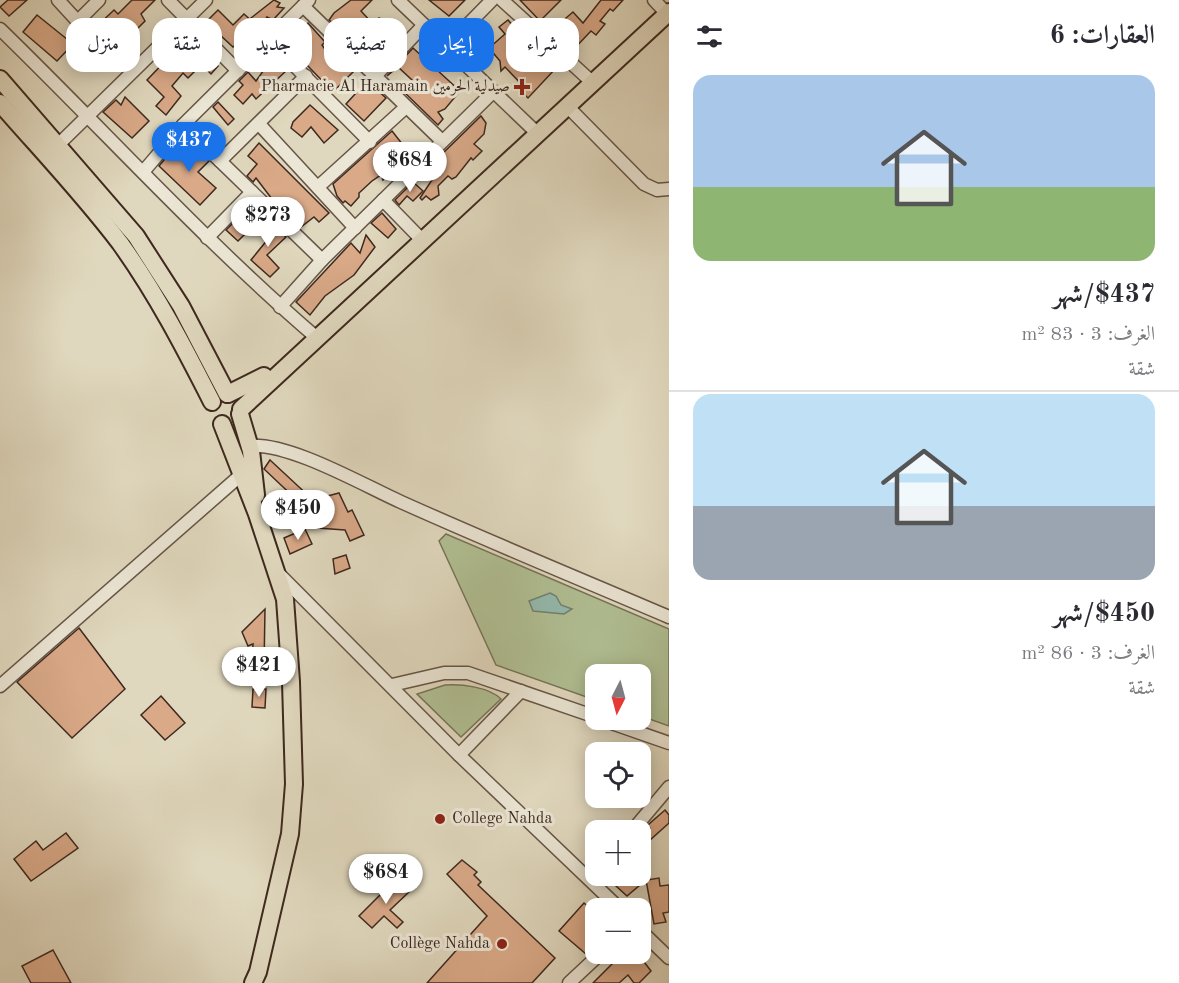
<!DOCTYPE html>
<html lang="ar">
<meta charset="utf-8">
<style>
:root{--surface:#fff;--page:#f7f7f7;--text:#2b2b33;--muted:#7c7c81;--line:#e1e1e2;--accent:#1a73e8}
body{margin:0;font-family:"Old Standard TT",Amiri,serif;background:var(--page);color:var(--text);direction:rtl;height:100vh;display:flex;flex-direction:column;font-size:22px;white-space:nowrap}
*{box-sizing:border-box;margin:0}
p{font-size:20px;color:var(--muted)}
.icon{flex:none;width:33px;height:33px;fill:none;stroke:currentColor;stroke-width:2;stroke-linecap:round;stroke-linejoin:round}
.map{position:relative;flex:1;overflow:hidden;direction:ltr}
.side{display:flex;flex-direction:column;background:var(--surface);width:510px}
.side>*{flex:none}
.hud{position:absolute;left:18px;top:18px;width:561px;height:54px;direction:rtl;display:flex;gap:12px}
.needle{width:39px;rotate:186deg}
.fabs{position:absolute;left:585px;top:664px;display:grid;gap:12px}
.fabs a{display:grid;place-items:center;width:66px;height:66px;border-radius:12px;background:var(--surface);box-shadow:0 3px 15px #0003;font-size:30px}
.price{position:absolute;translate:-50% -51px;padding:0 14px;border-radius:21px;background:#fff;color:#222;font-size:20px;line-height:39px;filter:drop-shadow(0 2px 3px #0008)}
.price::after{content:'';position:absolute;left:50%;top:36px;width:18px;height:14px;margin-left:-9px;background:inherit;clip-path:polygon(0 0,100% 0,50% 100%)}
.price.on{background:var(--accent);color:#fff}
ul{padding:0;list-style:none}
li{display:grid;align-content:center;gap:12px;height:318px;padding:0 24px}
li+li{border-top:2px solid var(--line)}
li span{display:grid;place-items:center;height:186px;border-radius:18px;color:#555}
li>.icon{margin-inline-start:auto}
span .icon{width:108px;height:108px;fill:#fffc;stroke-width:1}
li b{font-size:26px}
h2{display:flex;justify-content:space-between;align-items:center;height:72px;padding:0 24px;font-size:26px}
.chip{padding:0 21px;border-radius:18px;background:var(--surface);box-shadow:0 3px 15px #0003;font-size:21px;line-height:54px}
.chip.on{background:var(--accent);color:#fff}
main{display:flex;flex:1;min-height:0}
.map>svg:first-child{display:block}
.green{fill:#b0bf93;stroke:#777459;stroke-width:1.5}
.water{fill:#94baad;stroke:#728074;stroke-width:1.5}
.building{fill:#d9a988;stroke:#3e291f;stroke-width:1.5}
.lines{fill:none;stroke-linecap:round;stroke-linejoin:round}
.minor-casing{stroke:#665547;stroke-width:15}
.major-casing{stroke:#3e291f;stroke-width:20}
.minor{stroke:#ebe6d5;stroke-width:12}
.major{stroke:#e0d8be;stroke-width:16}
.poi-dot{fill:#8f2418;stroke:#ebe6d5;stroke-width:2}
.labels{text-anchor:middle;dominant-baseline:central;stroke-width:6;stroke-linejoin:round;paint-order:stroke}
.poi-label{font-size:16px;fill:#3e291f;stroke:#ebe6d5;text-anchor:end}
</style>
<main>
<section class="side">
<h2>العقارات: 6<svg class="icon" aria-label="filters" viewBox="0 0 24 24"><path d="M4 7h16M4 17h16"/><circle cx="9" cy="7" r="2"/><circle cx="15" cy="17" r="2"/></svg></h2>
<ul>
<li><span style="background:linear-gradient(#a9c7e8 60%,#8fb573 0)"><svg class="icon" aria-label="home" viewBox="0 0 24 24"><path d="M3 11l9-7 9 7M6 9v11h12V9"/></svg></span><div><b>$437/شهر</b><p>الغرف: 3 · 83 m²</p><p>شقة</p></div></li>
<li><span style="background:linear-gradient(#bfe0f5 60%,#9aa5b1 0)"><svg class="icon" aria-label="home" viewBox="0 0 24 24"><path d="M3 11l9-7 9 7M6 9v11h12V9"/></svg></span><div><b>$450/شهر</b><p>الغرف: 3 · 86 m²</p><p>شقة</p></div></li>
</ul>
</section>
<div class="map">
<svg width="669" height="983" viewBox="0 0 669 983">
<rect width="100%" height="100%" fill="#e0d8be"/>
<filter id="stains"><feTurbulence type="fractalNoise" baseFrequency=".00333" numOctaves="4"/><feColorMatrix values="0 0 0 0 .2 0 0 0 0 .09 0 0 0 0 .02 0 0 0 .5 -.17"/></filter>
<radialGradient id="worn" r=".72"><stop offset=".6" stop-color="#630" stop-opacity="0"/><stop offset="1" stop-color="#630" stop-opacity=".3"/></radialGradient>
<g class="green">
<path d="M 446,534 L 669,629 L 669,726 L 641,716 L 640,675 L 596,675 L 595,700 L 496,665 L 439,541 Z"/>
<path d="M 445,685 C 462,684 489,687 501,699 L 461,737 L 417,694 Z"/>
</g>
<path class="water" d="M 550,593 L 556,596 L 561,605 L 572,609 L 564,614 L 533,611 L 529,601 Z"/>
<g class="building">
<path d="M 8,0 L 27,0 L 9,16 L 0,7 Z"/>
<path d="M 132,0 L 155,0 L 141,14 L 145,21 L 136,30 L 131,24 L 111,45 L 95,28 L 114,10 L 118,14 Z"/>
<path d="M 274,0 L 280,3 L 277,7 L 284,8 L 273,20 L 267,17 L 260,26 L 251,18 Z"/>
<path d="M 351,0 L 372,0 L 361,11 L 373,24 L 379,18 L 391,24 L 363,51 L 351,39 L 354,37 L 329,20 L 334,13 Z"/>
<path d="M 429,0 L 465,0 L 449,16 Z"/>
<path d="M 520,0 L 561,0 L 540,21 Z"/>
<path d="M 601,0 L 623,0 L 613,11 L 610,9 L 600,21 L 605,24 L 596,35 L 591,31 L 572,51 L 552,30 L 573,12 L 583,23 Z"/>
<path d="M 218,10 L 233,25 L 244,14 L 255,24 L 244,41 L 242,39 L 233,47 L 206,22 Z"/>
<path d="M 37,15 L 73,44 L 57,61 L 23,32 Z"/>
<path d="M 508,20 L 516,29 L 508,36 L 515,54 L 522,62 L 537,47 L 556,68 L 528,98 L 519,89 L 523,86 L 505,67 L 501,71 L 500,61 L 489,48 L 505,34 L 499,27 Z"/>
<path d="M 308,23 L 325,42 L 322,45 L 331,58 L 342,56 L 355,70 L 336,89 L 330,89 L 283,40 L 291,31 L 296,32 Z"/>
<path d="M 413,48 L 460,91 L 445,109 L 438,112 L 443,119 L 438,125 L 405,93 L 408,89 L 406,85 L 412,80 L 398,67 L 387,76 Z"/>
<path d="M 176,50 L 197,69 L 188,78 L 183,73 L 172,86 L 181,96 L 166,115 L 156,106 L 164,97 L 147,80 Z"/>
<path d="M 268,52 L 286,71 L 256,99 L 252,94 L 243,104 L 234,95 L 243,85 L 239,81 L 248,72 L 256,81 L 266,67 L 260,60 Z"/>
<path d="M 209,57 L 218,66 L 211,74 L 202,65 Z"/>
<path d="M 367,81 L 386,98 L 364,121 L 346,104 Z"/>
<path d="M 125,97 L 149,121 L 132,138 L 103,112 L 116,100 L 121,105 Z"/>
<path d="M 218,102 L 234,119 L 228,125 L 213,107 Z"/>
<path d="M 310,105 L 338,130 L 324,143 L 311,127 L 302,137 L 291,128 L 293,122 Z"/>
<path d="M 481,116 L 486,123 L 484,134 L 474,144 L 482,151 L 473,160 L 471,158 L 456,177 L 452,179 L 448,176 L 438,186 L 439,195 L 431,200 L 426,196 L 422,200 L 420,198 L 434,177 L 432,172 L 443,162 L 436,160 Z"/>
<path d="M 392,131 L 407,150 L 395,159 L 397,162 L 383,180 L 381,175 L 372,181 L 359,193 L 359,197 L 351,206 L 345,201 L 343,203 L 337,196 L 333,184 Z"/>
<path d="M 259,143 L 329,213 L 319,222 L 314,217 L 301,227 L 275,203 L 256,178 L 253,182 L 247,176 L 257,164 L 248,156 Z"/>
<path d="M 188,148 L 196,149 L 209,161 L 198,172 L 216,188 L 200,205 L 159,166 L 173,149 L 184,157 Z"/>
<path d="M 413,182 L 423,191 L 413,201 L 407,196 L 399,205 L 395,200 Z"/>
<path d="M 382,213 L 396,229 L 388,238 L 371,223 Z"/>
<path d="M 242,214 L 254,225 L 238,241 L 226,230 Z"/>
<path d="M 268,219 L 286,237 L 267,255 L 279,268 L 270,277 L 251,260 L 268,239 L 258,229 Z"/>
<path d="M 366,235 L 375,247 L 354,275 L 325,296 L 310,315 L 296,302 L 351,243 L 360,253 Z"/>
<path d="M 270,460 L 313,500 L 339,493 L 348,512 L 352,510 L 364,535 L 350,541 L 345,530 L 317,528 L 310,512 L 305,511 L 301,504 L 264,469 Z"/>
<path d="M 305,529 L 312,544 L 290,554 L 284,538 Z"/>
<path d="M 346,555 L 350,568 L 335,574 L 333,559 Z"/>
<path d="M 265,609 L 264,667 L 252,666 L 253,644 L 248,646 L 242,632 Z"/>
<path d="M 79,628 L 125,689 L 72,738 L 17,682 Z"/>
<path d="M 253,689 L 266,689 L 265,708 L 252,707 Z"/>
<path d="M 161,696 L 185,723 L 165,740 L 141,715 Z"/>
<path d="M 665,810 L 669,815 L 669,823 L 640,849 L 640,836 L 650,828 L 648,825 Z"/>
<path d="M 66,833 L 78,848 L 31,881 L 14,859 L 36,841 L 43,850 Z"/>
<path d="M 462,860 L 477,872 L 474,875 L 481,882 L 478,885 L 555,958 L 532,983 L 427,983 L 487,916 L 447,874 Z"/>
<path d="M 605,876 L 640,876 L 635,882 L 659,878 L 660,886 L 669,885 L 669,912 L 663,913 L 666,922 L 654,924 L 646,880 L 627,896 Z"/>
<path d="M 397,878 L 410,891 L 390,910 L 403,922 L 397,928 L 384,916 L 372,928 L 359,916 Z"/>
<path d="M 584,903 L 596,913 L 596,945 L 586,954 L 559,931 Z"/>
<path d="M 53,950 L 71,983 L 31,983 L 22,966 Z"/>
<path d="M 622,954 L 638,954 L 651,971 L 639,983 L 634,983 L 628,975 L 619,983 L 593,983 Z"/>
</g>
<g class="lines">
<defs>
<g id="minor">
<path d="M 58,0 L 91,36"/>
<path d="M 168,0 L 238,71"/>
<path d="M 398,0 L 538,134"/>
<path d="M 502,0 L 593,83"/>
<path d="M 654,0 L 667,14"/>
<path d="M 303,6 L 442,141"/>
<path d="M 79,20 L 99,0"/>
<path d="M 0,29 C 106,132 205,242 317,338"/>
<path d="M 269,40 L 370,142"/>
<path d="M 447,46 L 492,0"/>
<path d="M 374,77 L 424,25"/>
<path d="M 567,106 L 644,184 L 657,190 L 669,189"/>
<path d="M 259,124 L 355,228"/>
<path d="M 183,125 L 322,260"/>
<path d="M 58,145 L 206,0"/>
<path d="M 220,161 L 306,76"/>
<path d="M 143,172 L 183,125 L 309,0"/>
<path d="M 319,186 L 406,107"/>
<path d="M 383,200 L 423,241"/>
<path d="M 207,238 L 252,192"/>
<path d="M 280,307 L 322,260 L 493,92"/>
<path d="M 249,446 C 289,442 363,485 401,502 C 490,542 580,579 669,617"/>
<path d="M 278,573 L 459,755 L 620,909"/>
<path d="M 392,685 L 444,673 L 468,673 L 596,717"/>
<path d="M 0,686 L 242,474"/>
<path d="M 603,720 L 669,743"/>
<path d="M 459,755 L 521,691"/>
<path d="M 632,831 L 669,787"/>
<path d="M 640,930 L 669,958"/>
<path d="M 569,983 L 600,954"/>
</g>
<g id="major">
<path d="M 0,79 L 136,236 L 181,306 L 227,394"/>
<path d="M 0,103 C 40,149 83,194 120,243 C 156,293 184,347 212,402"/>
<path d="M 228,394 L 264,376"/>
<path d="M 241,409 L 669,12"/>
<path d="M 240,414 L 251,451 L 256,495"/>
<path d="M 222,424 L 257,514 L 285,599 L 291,682 L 294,784 L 290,834 L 258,972 L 253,983"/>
</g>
</defs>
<use href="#minor" class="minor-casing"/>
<use href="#major" class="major-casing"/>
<use href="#minor" class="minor"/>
<use href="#major" class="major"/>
</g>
<g class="poi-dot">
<path d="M519 78h6v6h6v6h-6v6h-6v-6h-6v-6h6z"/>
<circle cx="440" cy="819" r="6"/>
<circle cx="502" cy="944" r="6"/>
</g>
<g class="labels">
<g class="poi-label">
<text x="510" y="87">Pharmacie Al Haramain صيدلية الحرمين</text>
<text x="452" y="819" text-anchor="start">College Nahda</text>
<text x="490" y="944">Collège Nahda</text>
</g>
</g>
<rect width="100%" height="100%" filter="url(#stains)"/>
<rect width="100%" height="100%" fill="url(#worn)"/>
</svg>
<div class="fabs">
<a><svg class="needle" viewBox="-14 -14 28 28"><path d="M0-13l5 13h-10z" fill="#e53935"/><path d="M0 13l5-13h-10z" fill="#7c7c81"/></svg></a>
<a><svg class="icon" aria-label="locate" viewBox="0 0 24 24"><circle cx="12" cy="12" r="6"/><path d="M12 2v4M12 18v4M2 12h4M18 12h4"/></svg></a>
<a>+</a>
<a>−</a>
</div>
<b class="price on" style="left:189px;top:173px">$437</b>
<b class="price" style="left:410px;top:193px">$684</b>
<b class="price" style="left:268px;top:248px">$273</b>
<b class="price" style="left:298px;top:541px">$450</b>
<b class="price" style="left:259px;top:698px">$421</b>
<b class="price" style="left:386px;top:905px">$684</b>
<div class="hud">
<a class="chip">شراء</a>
<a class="chip on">إيجار</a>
<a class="chip">تصفية</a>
<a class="chip">جديد</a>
<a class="chip">شقة</a>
<a class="chip">منزل</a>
</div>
</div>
</main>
